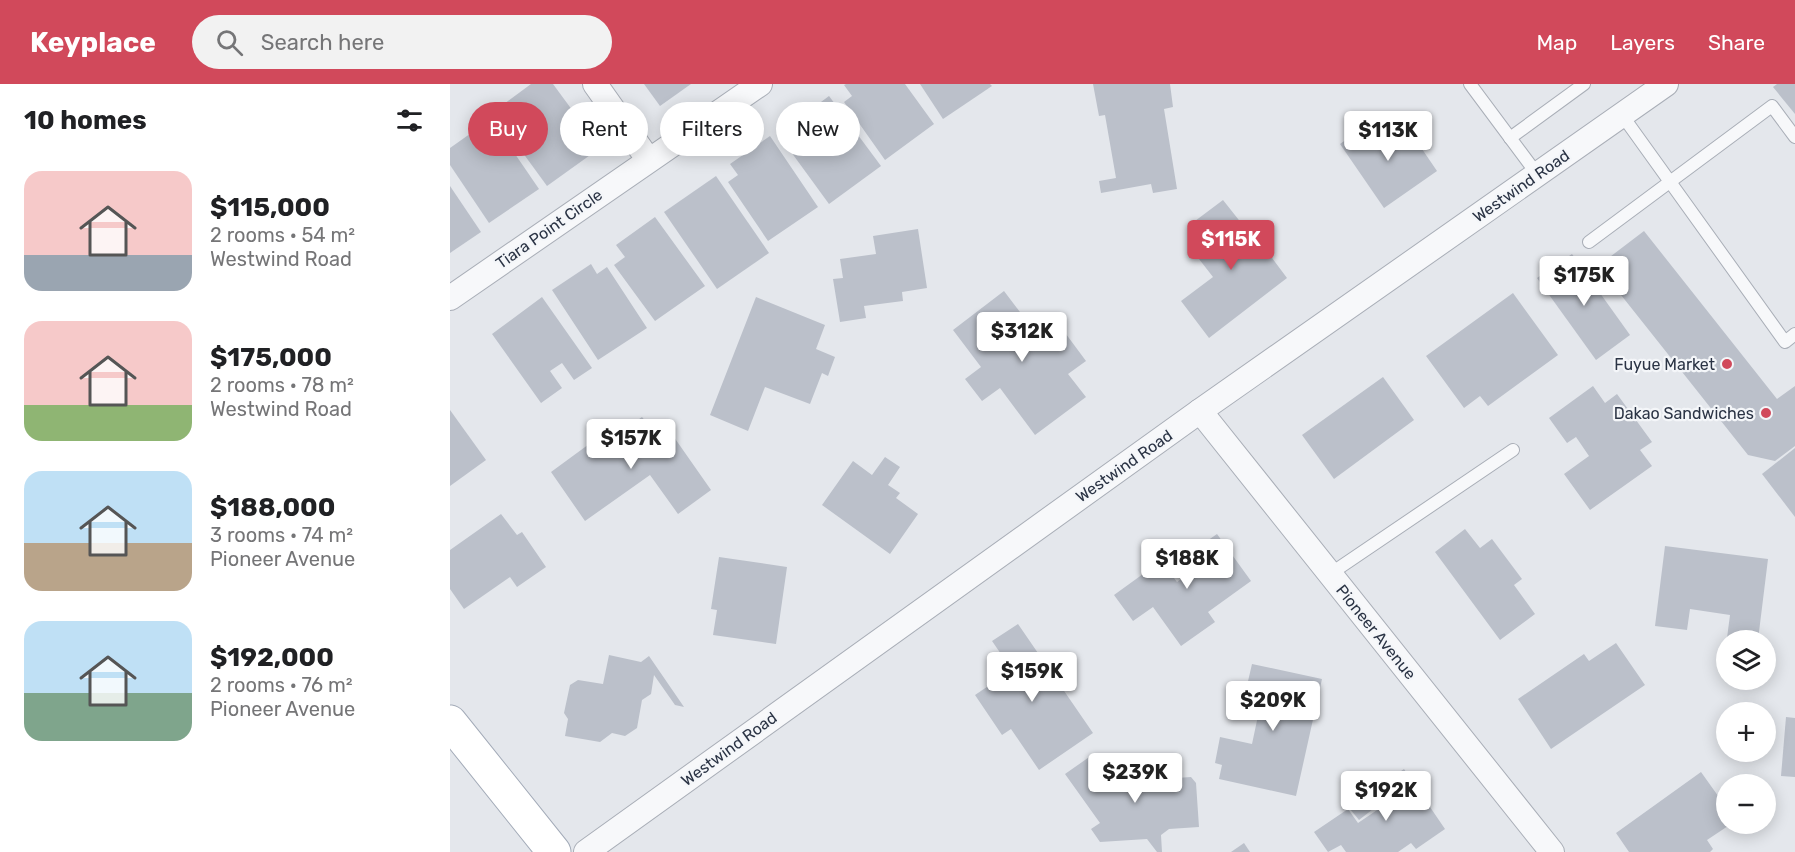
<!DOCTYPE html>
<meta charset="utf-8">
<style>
:root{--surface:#fff;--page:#f2f2f2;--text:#202124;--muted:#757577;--accent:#d1495b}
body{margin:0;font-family:Rubik,sans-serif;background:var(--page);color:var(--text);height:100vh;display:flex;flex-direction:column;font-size:22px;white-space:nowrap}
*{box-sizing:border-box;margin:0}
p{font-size:20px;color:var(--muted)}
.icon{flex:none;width:33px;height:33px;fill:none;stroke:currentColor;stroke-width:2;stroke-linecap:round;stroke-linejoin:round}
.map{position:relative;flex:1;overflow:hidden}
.drawer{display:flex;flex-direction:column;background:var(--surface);width:450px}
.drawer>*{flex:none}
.guide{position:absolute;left:18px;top:18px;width:570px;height:54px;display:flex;gap:12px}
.fabs{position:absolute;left:1266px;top:546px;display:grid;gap:12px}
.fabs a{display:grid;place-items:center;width:60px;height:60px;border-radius:50%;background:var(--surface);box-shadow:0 3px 15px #0003;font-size:30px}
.price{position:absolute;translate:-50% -51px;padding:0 14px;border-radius:6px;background:#fff;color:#222;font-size:20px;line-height:39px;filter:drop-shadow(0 2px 3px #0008)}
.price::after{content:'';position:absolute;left:50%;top:36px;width:18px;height:14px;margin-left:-9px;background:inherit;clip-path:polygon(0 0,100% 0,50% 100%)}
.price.on{background:var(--accent);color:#fff}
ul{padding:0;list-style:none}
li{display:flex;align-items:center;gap:18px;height:150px;padding:0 24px}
li span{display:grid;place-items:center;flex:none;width:168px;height:120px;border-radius:18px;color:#555}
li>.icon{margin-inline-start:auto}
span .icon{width:72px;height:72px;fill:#fffc;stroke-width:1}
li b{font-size:26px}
h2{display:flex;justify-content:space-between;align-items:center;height:72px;padding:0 24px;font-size:26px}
.chip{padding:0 21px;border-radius:27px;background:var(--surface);box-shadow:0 3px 15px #0003;font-size:21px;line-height:54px}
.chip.on{background:var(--accent);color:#fff}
header{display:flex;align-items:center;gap:36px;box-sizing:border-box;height:84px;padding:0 30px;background:var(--accent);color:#fff}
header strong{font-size:28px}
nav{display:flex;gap:33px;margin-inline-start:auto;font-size:21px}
.search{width:420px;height:54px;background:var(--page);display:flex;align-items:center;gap:15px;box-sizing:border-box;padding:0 21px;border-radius:33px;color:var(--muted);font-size:22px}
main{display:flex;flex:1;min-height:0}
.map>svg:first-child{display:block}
.building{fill:#bbc0ca}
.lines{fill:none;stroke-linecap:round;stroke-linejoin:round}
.service-casing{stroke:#a9aeb7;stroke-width:14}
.minor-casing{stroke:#a9aeb7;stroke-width:26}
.primary-casing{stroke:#a3abb8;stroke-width:35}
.service{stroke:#f7f8fa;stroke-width:12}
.minor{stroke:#f7f8fa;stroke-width:24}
.primary{stroke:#fff;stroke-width:33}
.poi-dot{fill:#d1495b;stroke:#f4f6f9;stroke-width:2}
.labels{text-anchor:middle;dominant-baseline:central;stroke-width:4.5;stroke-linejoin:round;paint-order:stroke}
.street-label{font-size:16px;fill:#2b3445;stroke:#f4f6f9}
.poi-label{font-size:16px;fill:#2b3445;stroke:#f4f6f9;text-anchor:end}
</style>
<header>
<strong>Keyplace</strong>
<div class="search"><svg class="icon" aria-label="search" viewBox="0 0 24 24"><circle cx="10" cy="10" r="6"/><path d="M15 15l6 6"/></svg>Search here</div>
<nav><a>Map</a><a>Layers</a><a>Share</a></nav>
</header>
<main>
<section class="drawer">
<h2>10 homes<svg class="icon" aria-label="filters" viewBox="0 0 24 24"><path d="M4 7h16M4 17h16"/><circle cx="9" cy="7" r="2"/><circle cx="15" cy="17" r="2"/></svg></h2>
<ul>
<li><span style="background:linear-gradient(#f6c9c9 70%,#9aa5b1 0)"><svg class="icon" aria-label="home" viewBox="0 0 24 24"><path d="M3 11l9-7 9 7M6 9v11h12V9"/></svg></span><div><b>$115,000</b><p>2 rooms · 54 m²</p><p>Westwind Road</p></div></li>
<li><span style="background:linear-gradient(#f6c9c9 70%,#8fb573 0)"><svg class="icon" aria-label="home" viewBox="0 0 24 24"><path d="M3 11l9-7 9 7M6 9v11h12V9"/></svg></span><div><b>$175,000</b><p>2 rooms · 78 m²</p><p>Westwind Road</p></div></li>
<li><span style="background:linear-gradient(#bfe0f5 60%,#b9a48a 0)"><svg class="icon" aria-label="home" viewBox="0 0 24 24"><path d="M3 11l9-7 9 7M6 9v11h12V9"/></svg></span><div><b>$188,000</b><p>3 rooms · 74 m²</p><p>Pioneer Avenue</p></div></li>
<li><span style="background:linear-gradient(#bfe0f5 60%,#7fa58c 0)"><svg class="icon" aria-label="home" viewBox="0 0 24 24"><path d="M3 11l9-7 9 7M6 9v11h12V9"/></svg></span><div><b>$192,000</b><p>2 rooms · 76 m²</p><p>Pioneer Avenue</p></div></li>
</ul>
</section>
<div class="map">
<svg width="1345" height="768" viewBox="0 0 1345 768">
<rect width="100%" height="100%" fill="#e4e7ec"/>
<g class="building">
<path d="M 81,0 L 103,0 L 150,64 L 97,102 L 43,28 Z"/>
<path d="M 194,0 L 241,0 L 210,22 Z"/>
<path d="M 396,0 L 455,0 L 484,40 L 435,76 L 394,18 L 402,12 L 394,1 Z"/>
<path d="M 470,0 L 540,0 L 542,2 L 493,35 Z"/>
<path d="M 643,0 L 720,0 L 723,23 L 714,25 L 727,105 L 703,109 L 701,100 L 651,109 L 649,97 L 666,94 L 655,31 L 649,32 Z"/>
<path d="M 1327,0 L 1345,0 L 1345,30 L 1323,3 Z"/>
<path d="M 379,12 L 431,82 L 379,120 L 328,50 Z"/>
<path d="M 41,35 L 89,105 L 39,139 L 0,81 L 0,64 Z"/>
<path d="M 921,38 L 935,58 L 957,43 L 987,87 L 934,124 L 890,60 Z"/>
<path d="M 320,52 L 368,123 L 318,157 L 278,98 L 288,91 L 280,80 Z"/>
<path d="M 266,92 L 319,169 L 267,205 L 214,128 Z"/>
<path d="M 0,102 L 31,148 L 0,169 Z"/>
<path d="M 773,116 L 796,145 L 799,143 L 837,194 L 759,254 L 731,217 L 763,193 L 749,175 L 764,163 L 745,137 Z"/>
<path d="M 205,133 L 255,202 L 205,237 L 164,181 L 175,173 L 166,161 Z"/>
<path d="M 468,145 L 477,204 L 452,208 L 453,217 L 414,222 L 416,234 L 390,238 L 383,195 L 393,194 L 390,175 L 426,170 L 423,152 Z"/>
<path d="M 1194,147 L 1327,315 L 1345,302 L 1345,362 L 1325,377 L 1298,371 L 1148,182 Z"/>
<path d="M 1122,170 L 1180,251 L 1146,276 L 1087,194 Z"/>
<path d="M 141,180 L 147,190 L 157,183 L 197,244 L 148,276 L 102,206 Z"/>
<path d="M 554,207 L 582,244 L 590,239 L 602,255 L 613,246 L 636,277 L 618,290 L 636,313 L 585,351 L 550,304 L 532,317 L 515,295 L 531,283 L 503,246 Z"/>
<path d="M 1063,209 L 1108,271 L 1038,322 L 1030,312 L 1014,324 L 976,272 Z"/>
<path d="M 92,213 L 142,284 L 124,296 L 112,279 L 100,287 L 112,304 L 91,319 L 42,250 Z"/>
<path d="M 306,213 L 375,241 L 366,265 L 385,273 L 378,292 L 372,289 L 360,320 L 315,303 L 298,347 L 260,331 Z"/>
<path d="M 933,293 L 964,336 L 884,395 L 852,351 Z"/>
<path d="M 1143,302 L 1155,319 L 1167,310 L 1202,358 L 1190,366 L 1202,382 L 1140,426 L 1114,390 L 1139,372 L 1126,353 L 1117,359 L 1099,334 Z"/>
<path d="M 0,326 L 36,376 L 0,402 Z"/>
<path d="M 192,333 L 201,344 L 212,336 L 261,406 L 228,430 L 200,391 L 135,437 L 101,388 L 146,355 L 151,362 Z"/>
<path d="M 1345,364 L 1345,433 L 1312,390 Z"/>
<path d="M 435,373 L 450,383 L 438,401 L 450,409 L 446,414 L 468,430 L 440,470 L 372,421 L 403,377 L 422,391 Z"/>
<path d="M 51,430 L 67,451 L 72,448 L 96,483 L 67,503 L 60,493 L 14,525 L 0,505 L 0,466 Z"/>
<path d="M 1015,445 L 1030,464 L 1042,455 L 1072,495 L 1064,501 L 1085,530 L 1050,556 L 985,468 Z"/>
<path d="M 767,450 L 801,497 L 758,528 L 765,538 L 731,562 L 703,523 L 683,537 L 664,511 L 711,477 L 727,498 L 741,488 L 731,475 Z"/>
<path d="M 1215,462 L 1318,475 L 1308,556 L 1277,554 L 1280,531 L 1240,525 L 1237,546 L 1205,542 Z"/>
<path d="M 269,473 L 337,483 L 326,560 L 263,551 L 267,526 L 261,525 Z"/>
<path d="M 568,540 L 643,649 L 589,686 L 561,645 L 552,651 L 525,611 L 562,586 L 542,557 Z"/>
<path d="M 1166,559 L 1195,601 L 1101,665 L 1068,615 L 1134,570 L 1139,577 Z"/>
<path d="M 159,571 L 191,578 L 199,572 L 234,623 L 225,621 L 204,591 L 201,610 L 192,616 L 187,644 L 175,652 L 162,649 L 150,658 L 115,652 L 118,635 L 114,629 L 120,601 L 128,596 L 153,600 Z"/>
<path d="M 802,580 L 872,595 L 846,712 L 769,695 L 772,681 L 765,679 L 770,653 L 802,660 L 809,627 L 792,623 Z"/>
<path d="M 1336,633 L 1345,634 L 1345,693 L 1331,692 Z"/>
<path d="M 645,669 L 671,706 L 685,697 L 741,693 L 746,699 L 749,743 L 719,745 L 711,751 L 712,768 L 707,768 L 697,755 L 650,758 L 641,745 L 650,739 L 615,690 Z"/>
<path d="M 954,685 L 995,745 L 966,765 L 961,759 L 948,768 L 896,768 L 891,761 L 878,768 L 864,748 L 898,725 L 908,739 L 936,720 L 925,705 Z"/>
<path d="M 1251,688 L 1276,723 L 1276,740 L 1281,740 L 1257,756 L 1263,765 L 1260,768 L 1179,768 L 1166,749 Z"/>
<path d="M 924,707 L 932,718 L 909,736 L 900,725 Z"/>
<path d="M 794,759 L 800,768 L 781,768 Z"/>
</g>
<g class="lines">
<defs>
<g id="service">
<path d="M 1020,0 L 1087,90"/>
<path d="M 1172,31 L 1335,258 L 1345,250"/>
<path d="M 1060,54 L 1134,0"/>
<path d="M 1139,158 L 1322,22 L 1345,53"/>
<path d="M 880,490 L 1063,366"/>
</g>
<g id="minor">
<path d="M 145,0 L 198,75"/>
<path d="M 0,214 L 310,0"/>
<path d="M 750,327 L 1102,768"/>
<path d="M 136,768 L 750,327 L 1216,0"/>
</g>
<path id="primary" d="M 0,638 L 104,768"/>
</defs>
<use href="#service" class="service-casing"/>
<use href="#minor" class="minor-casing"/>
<use href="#primary" class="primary-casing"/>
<use href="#service" class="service"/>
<use href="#minor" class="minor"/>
<use href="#primary" class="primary"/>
</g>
<g class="poi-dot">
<circle cx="1277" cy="280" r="6"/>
<circle cx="1316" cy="329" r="6"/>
</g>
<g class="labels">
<g class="street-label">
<text transform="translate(1071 102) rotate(-35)">Westwind Road</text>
<text transform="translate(99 145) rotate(-35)">Tiara Point Circle</text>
<text transform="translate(674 382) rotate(-35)">Westwind Road</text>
<text transform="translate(926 548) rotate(51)">Pioneer Avenue</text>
<text transform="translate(279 665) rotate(-36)">Westwind Road</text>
</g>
<g class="poi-label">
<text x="1265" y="280">Fuyue Market</text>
<text x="1304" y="329">Dakao Sandwiches</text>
</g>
</g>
</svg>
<div class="fabs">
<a><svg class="icon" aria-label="layers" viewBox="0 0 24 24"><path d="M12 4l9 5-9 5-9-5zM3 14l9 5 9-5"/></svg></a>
<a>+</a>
<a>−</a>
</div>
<b class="price" style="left:938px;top:78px">$113K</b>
<b class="price on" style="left:781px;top:187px">$115K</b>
<b class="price" style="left:1134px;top:223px">$175K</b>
<b class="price" style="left:572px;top:279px">$312K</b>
<b class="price" style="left:181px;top:386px">$157K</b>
<b class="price" style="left:737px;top:506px">$188K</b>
<b class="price" style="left:582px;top:619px">$159K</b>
<b class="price" style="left:823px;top:648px">$209K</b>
<b class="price" style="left:685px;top:720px">$239K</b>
<b class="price" style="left:936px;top:738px">$192K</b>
<div class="guide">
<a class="chip on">Buy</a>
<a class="chip">Rent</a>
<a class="chip">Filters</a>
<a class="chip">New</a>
</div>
</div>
</main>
